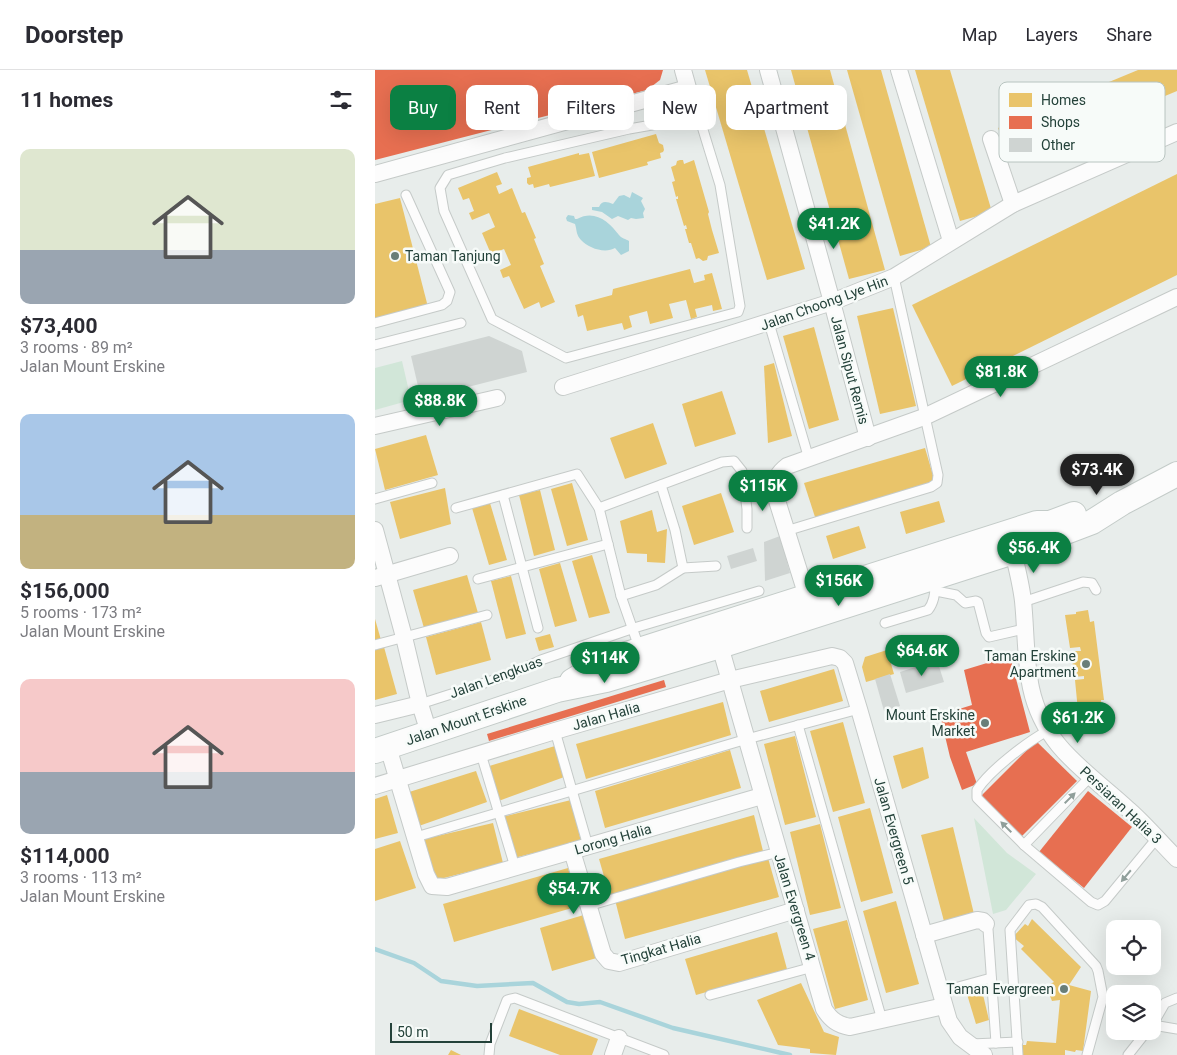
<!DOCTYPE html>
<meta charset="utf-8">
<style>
:root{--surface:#fff;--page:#f2f2f3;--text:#2b2b33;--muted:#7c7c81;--line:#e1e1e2;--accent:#0b8043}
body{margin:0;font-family:Roboto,sans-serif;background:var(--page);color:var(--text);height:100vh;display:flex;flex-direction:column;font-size:19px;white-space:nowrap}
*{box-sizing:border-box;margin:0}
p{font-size:16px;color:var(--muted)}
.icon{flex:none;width:28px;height:28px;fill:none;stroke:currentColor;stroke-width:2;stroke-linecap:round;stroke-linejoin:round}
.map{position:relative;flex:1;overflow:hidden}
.side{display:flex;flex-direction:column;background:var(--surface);width:375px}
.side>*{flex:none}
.hud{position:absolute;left:15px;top:15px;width:475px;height:45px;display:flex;gap:10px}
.tools{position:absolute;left:731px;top:850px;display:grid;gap:10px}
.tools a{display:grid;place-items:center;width:55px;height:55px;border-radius:10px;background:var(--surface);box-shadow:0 5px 20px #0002;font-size:25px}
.scale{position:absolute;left:15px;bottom:12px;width:102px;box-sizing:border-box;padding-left:5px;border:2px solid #24423a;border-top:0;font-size:14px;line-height:18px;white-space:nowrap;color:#24423a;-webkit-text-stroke:4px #f7fbf9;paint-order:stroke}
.price{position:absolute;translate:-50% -42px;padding:0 11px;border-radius:18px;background:var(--accent);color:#fff;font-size:16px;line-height:32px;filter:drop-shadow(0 1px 2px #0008)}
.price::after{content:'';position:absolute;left:50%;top:30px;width:15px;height:11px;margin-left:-8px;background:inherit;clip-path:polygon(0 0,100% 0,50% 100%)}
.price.current{background:#222;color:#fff}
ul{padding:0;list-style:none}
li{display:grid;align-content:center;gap:10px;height:265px;padding:0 20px}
li span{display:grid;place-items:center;height:155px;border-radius:10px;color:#555}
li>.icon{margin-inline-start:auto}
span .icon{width:90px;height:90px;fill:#fffc;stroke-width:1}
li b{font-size:21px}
h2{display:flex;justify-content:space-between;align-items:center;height:60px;padding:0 20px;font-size:21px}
.pill{padding:0 18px;border-radius:10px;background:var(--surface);box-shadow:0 5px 20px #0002;font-size:18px;line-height:45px}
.pill.current{background:var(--accent);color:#fff}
header{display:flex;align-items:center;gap:30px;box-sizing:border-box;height:70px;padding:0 25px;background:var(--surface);border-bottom:1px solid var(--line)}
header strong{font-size:24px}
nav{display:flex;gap:28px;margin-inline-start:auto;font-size:18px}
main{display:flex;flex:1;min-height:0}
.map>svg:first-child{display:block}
.green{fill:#d1e6d8}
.water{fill:#a9d4db}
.homes{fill:#e9c46a}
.shops{fill:#e76f51}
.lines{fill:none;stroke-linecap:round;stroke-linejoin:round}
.stream{stroke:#a9d4db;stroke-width:4.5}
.building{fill:#cfd4d2}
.lane-casing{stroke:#c5cac8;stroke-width:11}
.street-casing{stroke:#c5cac8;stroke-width:18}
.secondary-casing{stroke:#c3cbc8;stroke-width:26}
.lane{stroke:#fcfcfc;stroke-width:9}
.street{stroke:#fcfcfc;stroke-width:16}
.secondary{stroke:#fcfcfc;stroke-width:24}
.oneway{fill:#909f9b}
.poi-dot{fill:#697e78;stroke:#f7fbf9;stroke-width:2}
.labels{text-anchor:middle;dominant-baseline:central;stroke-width:5;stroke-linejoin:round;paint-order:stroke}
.poi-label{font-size:14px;fill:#24423a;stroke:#f7fbf9;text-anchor:end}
.street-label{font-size:14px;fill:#24423a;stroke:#f7fbf9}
.key{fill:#f7fbf9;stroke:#b8c4c0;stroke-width:1}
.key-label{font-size:14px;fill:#24423a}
</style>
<header>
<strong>Doorstep</strong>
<nav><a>Map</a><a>Layers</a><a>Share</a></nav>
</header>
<main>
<section class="side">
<h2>11 homes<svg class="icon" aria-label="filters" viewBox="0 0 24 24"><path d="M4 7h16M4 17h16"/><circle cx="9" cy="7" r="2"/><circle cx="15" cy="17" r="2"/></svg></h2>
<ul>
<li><span style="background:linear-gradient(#dfe7d0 65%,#9aa5b1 0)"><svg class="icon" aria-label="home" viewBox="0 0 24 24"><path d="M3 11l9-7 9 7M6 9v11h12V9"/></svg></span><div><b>$73,400</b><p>3 rooms · 89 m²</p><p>Jalan Mount Erskine</p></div></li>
<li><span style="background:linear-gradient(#a9c7e8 65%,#c2b280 0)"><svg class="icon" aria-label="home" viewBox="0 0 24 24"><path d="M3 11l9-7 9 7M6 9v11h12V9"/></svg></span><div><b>$156,000</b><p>5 rooms · 173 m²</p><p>Jalan Mount Erskine</p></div></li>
<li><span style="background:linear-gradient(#f6c9c9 60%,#9aa5b1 0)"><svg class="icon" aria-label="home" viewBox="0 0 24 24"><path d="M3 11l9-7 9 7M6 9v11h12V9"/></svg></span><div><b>$114,000</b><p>3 rooms · 113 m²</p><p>Jalan Mount Erskine</p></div></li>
</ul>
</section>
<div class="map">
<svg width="802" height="985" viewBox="0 0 802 985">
<rect width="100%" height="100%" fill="#e8edeb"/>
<g class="green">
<path d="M 27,291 L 36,330 L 0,340 L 0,298 Z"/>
<path d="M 599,748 L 632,783 L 661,804 L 631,840 L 618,844 Z"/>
</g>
<g class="water">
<path d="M 257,122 L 268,128 L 266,131 L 270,139 L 268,143 L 269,148 L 261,149 L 256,148 L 253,150 L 243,146 L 237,149 L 227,142 L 217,140 L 217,137 L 224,137 C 227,130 232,132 238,134 L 244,126 L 249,125 L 255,128 Z"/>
<path d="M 193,145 L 199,146 L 200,149 L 202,149 C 220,139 234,152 244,165 C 246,168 251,169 254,171 L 254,181 L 246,185 L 240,178 C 230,184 213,178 206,170 C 201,165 202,160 200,154 L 192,151 L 191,148 Z"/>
</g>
<g class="homes">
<path d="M 330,0 L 372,0 L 430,199 L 392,210 Z"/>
<path d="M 416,0 L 455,0 L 510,200 L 474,209 Z"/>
<path d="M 472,0 L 506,0 L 556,177 L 525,186 Z"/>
<path d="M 540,0 L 575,0 L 617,142 L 585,151 Z"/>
<path d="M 763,0 L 802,0 L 802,21 L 636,90 L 623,58 Z"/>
<path d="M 90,10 L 105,10 L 109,31 L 93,34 L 94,36 L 78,40 L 82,57 L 55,65 L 53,59 L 34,64 L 33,61 L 19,65 L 14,43 L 32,35 L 54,20 Z"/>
<path d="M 281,64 L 284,73 L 288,75 L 289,80 L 288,82 L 285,83 L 286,88 L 272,92 L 273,95 L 224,108 L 217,82 Z"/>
<path d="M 204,83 L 204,85 L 214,83 L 220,106 L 175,117 L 174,114 L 159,118 L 158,114 L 154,115 L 152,113 L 152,108 L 156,107 L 153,97 Z"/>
<path d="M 305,90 L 308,90 L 309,94 L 319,90 L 334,142 L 333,144 L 337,160 L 344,183 L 333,186 L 332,190 L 328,191 L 324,188 L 321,189 L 316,173 L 314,173 L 310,159 L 312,159 L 311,155 L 309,156 L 301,129 L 303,129 L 303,126 L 301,127 L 297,112 L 300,111 L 296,97 L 301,95 L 302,91 Z"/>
<path d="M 122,102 L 127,114 L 121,116 L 124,124 L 137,118 L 147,143 L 150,142 L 161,168 L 159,169 L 169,194 L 165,196 L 180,232 L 166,238 L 164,232 L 149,239 L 134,206 L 128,208 L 125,200 L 136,195 L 129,179 L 116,184 L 107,163 L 120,157 L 114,143 L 97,150 L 94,143 L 99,141 L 94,128 L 88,130 L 83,118 Z"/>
<path d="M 802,104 L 802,205 L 577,316 L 537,235 Z"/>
<path d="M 25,128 L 53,237 L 0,250 L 0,134 Z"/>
<path d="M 315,199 L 319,213 L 330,210 L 329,205 L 337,203 L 347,239 L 338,241 L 337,235 L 320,239 L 322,247 L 316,249 L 311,230 L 294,234 L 298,248 L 275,254 L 272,241 L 254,246 L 257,257 L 249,260 L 247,253 L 212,261 L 208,245 L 203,247 L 200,235 L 237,225 L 238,219 Z"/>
<path d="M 518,238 L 541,336 L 505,344 L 482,246 Z"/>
<path d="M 439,257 L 464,350 L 434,359 L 408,266 Z"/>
<path d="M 399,293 L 417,366 L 393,373 L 389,296 Z"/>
<path d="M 347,321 L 361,364 L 320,377 L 307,334 Z"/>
<path d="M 278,353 L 292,394 L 250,409 L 235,368 Z"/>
<path d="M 51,365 L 63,405 L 10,420 L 0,379 Z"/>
<path d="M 550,378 L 560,412 L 440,447 L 429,413 Z"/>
<path d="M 197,413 L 213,470 L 192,476 L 176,419 Z"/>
<path d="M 70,418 L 76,454 L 25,469 L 15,432 Z"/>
<path d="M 165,420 L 180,480 L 159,486 L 144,425 Z"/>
<path d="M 346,423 L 359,462 L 319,475 L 307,436 Z"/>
<path d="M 564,431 L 570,452 L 531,464 L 525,442 Z"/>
<path d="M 115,433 L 132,490 L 114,495 L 97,438 Z"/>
<path d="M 277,440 L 282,462 L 292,459 L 290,493 L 272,492 L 272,484 L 252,483 L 245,451 Z"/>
<path d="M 484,456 L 491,478 L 458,489 L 451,466 Z"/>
<path d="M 217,485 L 235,543 L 214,548 L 197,491 Z"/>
<path d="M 185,493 L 202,551 L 180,557 L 164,499 Z"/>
<path d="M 92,505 L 103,543 L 49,558 L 38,520 Z"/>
<path d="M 136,506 L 151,564 L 131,569 L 116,511 Z"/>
<path d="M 713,540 L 715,552 L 719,551 L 729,630 L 726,630 L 727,641 L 713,643 L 713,639 L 703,641 L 700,610 L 709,609 L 709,606 L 699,607 L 696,581 L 706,581 L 705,577 L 695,578 L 690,545 L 701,544 L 701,542 Z"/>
<path d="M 0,549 L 6,570 L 0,572 Z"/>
<path d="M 106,552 L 116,590 L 61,605 L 51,567 Z"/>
<path d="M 175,564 L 179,577 L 164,581 L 160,568 Z"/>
<path d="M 9,577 L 22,624 L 0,630 L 0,579 Z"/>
<path d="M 512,580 L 519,604 L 491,612 L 487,597 L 490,587 Z"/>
<path d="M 459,599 L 468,631 L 394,652 L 385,621 Z"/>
<path d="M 348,632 L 356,665 L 211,709 L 201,674 Z"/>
<path d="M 468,652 L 490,733 L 458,742 L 435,661 Z"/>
<path d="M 420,666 L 441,747 L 410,755 L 389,674 Z"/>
<path d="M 180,676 L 192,706 L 121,732 L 111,697 Z"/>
<path d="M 548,677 L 554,708 L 527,719 L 518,686 Z"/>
<path d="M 355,680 L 366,718 L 230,758 L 220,721 Z"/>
<path d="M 101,701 L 112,732 L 41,757 L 31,723 Z"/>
<path d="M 12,725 L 23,763 L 0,769 L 0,729 Z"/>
<path d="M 196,730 L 206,771 L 139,788 L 127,747 Z"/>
<path d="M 495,738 L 518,823 L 486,832 L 463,747 Z"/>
<path d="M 379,745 L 388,781 L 235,827 L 224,789 Z"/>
<path d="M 118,753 L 128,793 L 61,810 L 49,769 Z"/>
<path d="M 445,754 L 466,838 L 435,845 L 415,762 Z"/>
<path d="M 578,757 L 599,844 L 570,855 L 546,765 Z"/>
<path d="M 25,771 L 41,818 L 0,831 L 0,779 Z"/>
<path d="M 393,788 L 404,827 L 250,869 L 240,830 Z"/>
<path d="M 193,798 L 204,836 L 79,872 L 68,834 Z"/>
<path d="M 521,831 L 544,914 L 511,923 L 488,841 Z"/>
<path d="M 212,844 L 225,887 L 177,901 L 165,858 Z"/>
<path d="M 657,849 L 706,897 L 694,915 L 716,921 L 708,981 L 701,980 L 700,982 L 690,980 L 690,985 L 645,985 L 647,975 L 651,975 L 652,971 L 681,973 L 685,930 L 677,931 L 671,916 L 679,912 L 646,879 L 649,876 L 638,867 L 650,854 L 653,856 Z"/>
<path d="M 472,850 L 493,930 L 460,939 L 438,859 Z"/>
<path d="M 402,862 L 412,899 L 321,925 L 310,889 Z"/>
<path d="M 426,913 L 449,962 L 464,967 L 461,985 L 435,983 L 435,979 L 403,975 L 382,930 Z"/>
<path d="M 606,916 L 614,950 L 601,954 L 591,921 Z"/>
<path d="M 144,939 L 223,969 L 217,985 L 185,985 L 134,966 Z"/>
<path d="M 76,980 L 86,985 L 73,985 Z"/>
</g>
<g class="shops">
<path d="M 0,0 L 288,0 L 285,10 L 272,20 L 0,90 Z"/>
<path d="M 635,586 L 655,662 L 591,682 L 602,714 L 587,720 L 575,687 L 565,645 L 597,635 L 589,600 Z"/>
<path d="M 289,610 L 291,617 L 114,671 L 112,664 Z"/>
<path d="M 661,671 L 702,711 L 646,767 L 606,726 Z"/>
<path d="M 713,721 L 757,757 L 709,818 L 664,782 Z"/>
</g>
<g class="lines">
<path class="stream" d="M 0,879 L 39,893 L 66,911 L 102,916 L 158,913 L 192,932 L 204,934 L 225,932 L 298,958 L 415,985"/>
</g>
<g class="building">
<path d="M 114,266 L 147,281 L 152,302 L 46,329 L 36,286 Z"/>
<path d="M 405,466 L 415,503 L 390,511 L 389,472 Z"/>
<path d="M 378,478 L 382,491 L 356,499 L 352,486 Z"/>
<path d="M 562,590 L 569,612 L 531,623 L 525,602 Z"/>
<path d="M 515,604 L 525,636 L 509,641 L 500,609 Z"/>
</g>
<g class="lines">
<defs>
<g id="lane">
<path d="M 313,18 L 325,50 L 345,115 L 365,236 L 363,242 L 191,288 L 117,249 L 69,141 L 65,118 L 73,105 L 130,88 L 254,59 L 300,51 L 311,54 L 325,50"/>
<path d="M 0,253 L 67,235 L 72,231 L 75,222 L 31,125"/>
<path d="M 394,253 L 434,389"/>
<path d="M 0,275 L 86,253"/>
<path d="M 286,415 L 300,460 L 308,498"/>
<path d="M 128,425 L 163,558"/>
<path d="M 0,429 L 57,413"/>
<path d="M 81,438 L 202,404 L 224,438 L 246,526 L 265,580"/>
<path d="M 224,438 L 347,392 L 359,391 L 367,401 L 372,439 L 372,458"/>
<path d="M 411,461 L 556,417 L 562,413 L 563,405 L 519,207"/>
<path d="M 103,509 L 233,474"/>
<path d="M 561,521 L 581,525 L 590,533 L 601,531 L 603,532 L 611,563 L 614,567 L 649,559"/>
<path d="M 246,526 L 281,515 L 308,498 L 341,496"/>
<path d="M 648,532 L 708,512 L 717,513 L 721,520"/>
<path d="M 510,553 L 553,540 C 558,534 561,523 559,516"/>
<path d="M 0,575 L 112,545"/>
<path d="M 45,634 L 95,618 L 139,603 L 166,590 L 259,558 L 384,521"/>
<path d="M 423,655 L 507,950"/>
<path d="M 180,661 L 213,776"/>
<path d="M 672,661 C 651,673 615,700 602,720 L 602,728 L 649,775 L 716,832 L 723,835 L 730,831 L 782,768"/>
<path d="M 106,684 L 140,797"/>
<path d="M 41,767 L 372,669 L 484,639"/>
<path d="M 649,775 L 716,706"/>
<path d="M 213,836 L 364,792 L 404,782"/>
<path d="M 611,854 L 613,859 L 621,973"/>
<path d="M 565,922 L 616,908"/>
<path d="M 335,925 L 438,897"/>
<path d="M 778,954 L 790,933 L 802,928"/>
<path d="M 778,955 L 802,959"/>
<path d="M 596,974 L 643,972"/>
<path d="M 114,985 L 115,974 L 132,930 L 140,928 L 289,985"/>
<path d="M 643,985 L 635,860 L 654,835 L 661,834 L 667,837 L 721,896 L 723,901 L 728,927 L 712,985"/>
<path d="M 753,985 L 772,961"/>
</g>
<g id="street">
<path d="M 393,0 L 457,232 L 493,368"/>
<path d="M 524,0 L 576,171"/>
<path d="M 616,69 L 638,134"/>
<path d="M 0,104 L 313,18 L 308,0"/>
<path d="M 188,317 L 457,232 L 519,207 L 638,134 L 802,62"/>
<path d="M 0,356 L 122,328"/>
<path d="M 0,460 L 29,567 L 45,634 L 54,663"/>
<path d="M 638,482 C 642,498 646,514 648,531 C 651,560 650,589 656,618 C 669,678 712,701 754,740 C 771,755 786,773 802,789"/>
<path d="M 0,508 L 75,486"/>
<path d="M 435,536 L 399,421 C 400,409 403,403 412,396 L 549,347 L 802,227"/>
<path d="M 345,576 L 449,939 C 456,950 463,955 475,957 L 569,936"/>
<path d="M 0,645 L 45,634"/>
<path d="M 13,677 L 51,804 L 57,816 L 72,817 L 387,726"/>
<path d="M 0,716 L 180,661 L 355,610 L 457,586 L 465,588 L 470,593 L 484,639 L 574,951 L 585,967 L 609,985"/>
<path d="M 197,781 L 228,884 L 234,891 L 244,893 L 421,840"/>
<path d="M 549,865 L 602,850 L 608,851 L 611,854"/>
<path d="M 238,985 L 244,968"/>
</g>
<g id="secondary">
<path d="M 197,611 L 230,591 L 662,453 L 675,453 L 699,444"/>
<path d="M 0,681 L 182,620 L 231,610 L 345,576 L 638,482 L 717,452 L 747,433 L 802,404"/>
</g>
</defs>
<use href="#lane" class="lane-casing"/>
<use href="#street" class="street-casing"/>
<use href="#secondary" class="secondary-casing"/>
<use href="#lane" class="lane"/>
<use href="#street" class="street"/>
<use href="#secondary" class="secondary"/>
</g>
<defs><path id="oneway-solid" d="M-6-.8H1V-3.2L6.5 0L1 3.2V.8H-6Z" transform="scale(1.25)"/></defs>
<g class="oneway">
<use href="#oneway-solid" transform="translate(695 728) rotate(-45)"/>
<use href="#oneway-solid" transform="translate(631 757) rotate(-135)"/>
<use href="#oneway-solid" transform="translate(751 806) rotate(130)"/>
</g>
<g class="poi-dot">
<circle cx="20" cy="186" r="5"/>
<circle cx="711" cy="594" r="5"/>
<circle cx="610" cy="653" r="5"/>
<circle cx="689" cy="919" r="5"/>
</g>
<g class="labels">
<g class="poi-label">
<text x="30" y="186" text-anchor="start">Taman Tanjung</text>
<text x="701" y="586">Taman Erskine<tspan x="701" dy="16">Apartment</tspan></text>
<text x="600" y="645">Mount Erskine<tspan x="600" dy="16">Market</tspan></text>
<text x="679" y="919">Taman Evergreen</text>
</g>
<g class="street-label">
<text transform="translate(449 233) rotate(-20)">Jalan Choong Lye Hin</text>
<text transform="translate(475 300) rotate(75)">Jalan Siput Remis</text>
<text transform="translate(121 607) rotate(-20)">Jalan Lengkuas</text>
<text transform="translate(231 646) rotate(-16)">Jalan Halia</text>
<text transform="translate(91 650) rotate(-19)">Jalan Mount Erskine</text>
<text transform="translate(746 735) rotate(43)">Persiaran Halia 3</text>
<text transform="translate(519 761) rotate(74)">Jalan Evergreen 5</text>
<text transform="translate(238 769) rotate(-16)">Lorong Halia</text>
<text transform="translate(420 837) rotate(73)">Jalan Evergreen 4</text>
<text transform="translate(286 879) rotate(-16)">Tingkat Halia</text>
</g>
</g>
<rect x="624" y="12" width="166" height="80" rx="8" class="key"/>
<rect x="634" y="23" width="23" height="14" fill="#e9c46a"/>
<rect x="634" y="46" width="23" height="13" fill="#e76f51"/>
<rect x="634" y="68" width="23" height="14" fill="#cfd4d2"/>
<g class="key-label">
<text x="666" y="35">Homes</text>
<text x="666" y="57">Shops</text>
<text x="666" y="80">Other</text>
</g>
</svg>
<div class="tools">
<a><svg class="icon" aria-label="locate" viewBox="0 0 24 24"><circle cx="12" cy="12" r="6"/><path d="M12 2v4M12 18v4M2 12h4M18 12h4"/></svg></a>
<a><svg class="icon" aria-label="layers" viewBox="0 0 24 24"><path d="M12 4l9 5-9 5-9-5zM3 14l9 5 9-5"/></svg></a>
</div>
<div class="scale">50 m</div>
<b class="price" style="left:459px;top:180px">$41.2K</b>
<b class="price" style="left:626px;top:328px">$81.8K</b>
<b class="price" style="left:65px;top:357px">$88.8K</b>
<b class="price current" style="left:722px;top:426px">$73.4K</b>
<b class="price" style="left:388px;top:442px">$115K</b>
<b class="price" style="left:659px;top:504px">$56.4K</b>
<b class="price" style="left:464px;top:537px">$156K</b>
<b class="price" style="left:547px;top:607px">$64.6K</b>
<b class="price" style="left:230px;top:614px">$114K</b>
<b class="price" style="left:703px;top:674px">$61.2K</b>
<b class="price" style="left:199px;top:845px">$54.7K</b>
<div class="hud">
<a class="pill current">Buy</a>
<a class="pill">Rent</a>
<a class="pill">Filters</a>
<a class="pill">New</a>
<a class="pill">Apartment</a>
</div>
</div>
</main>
